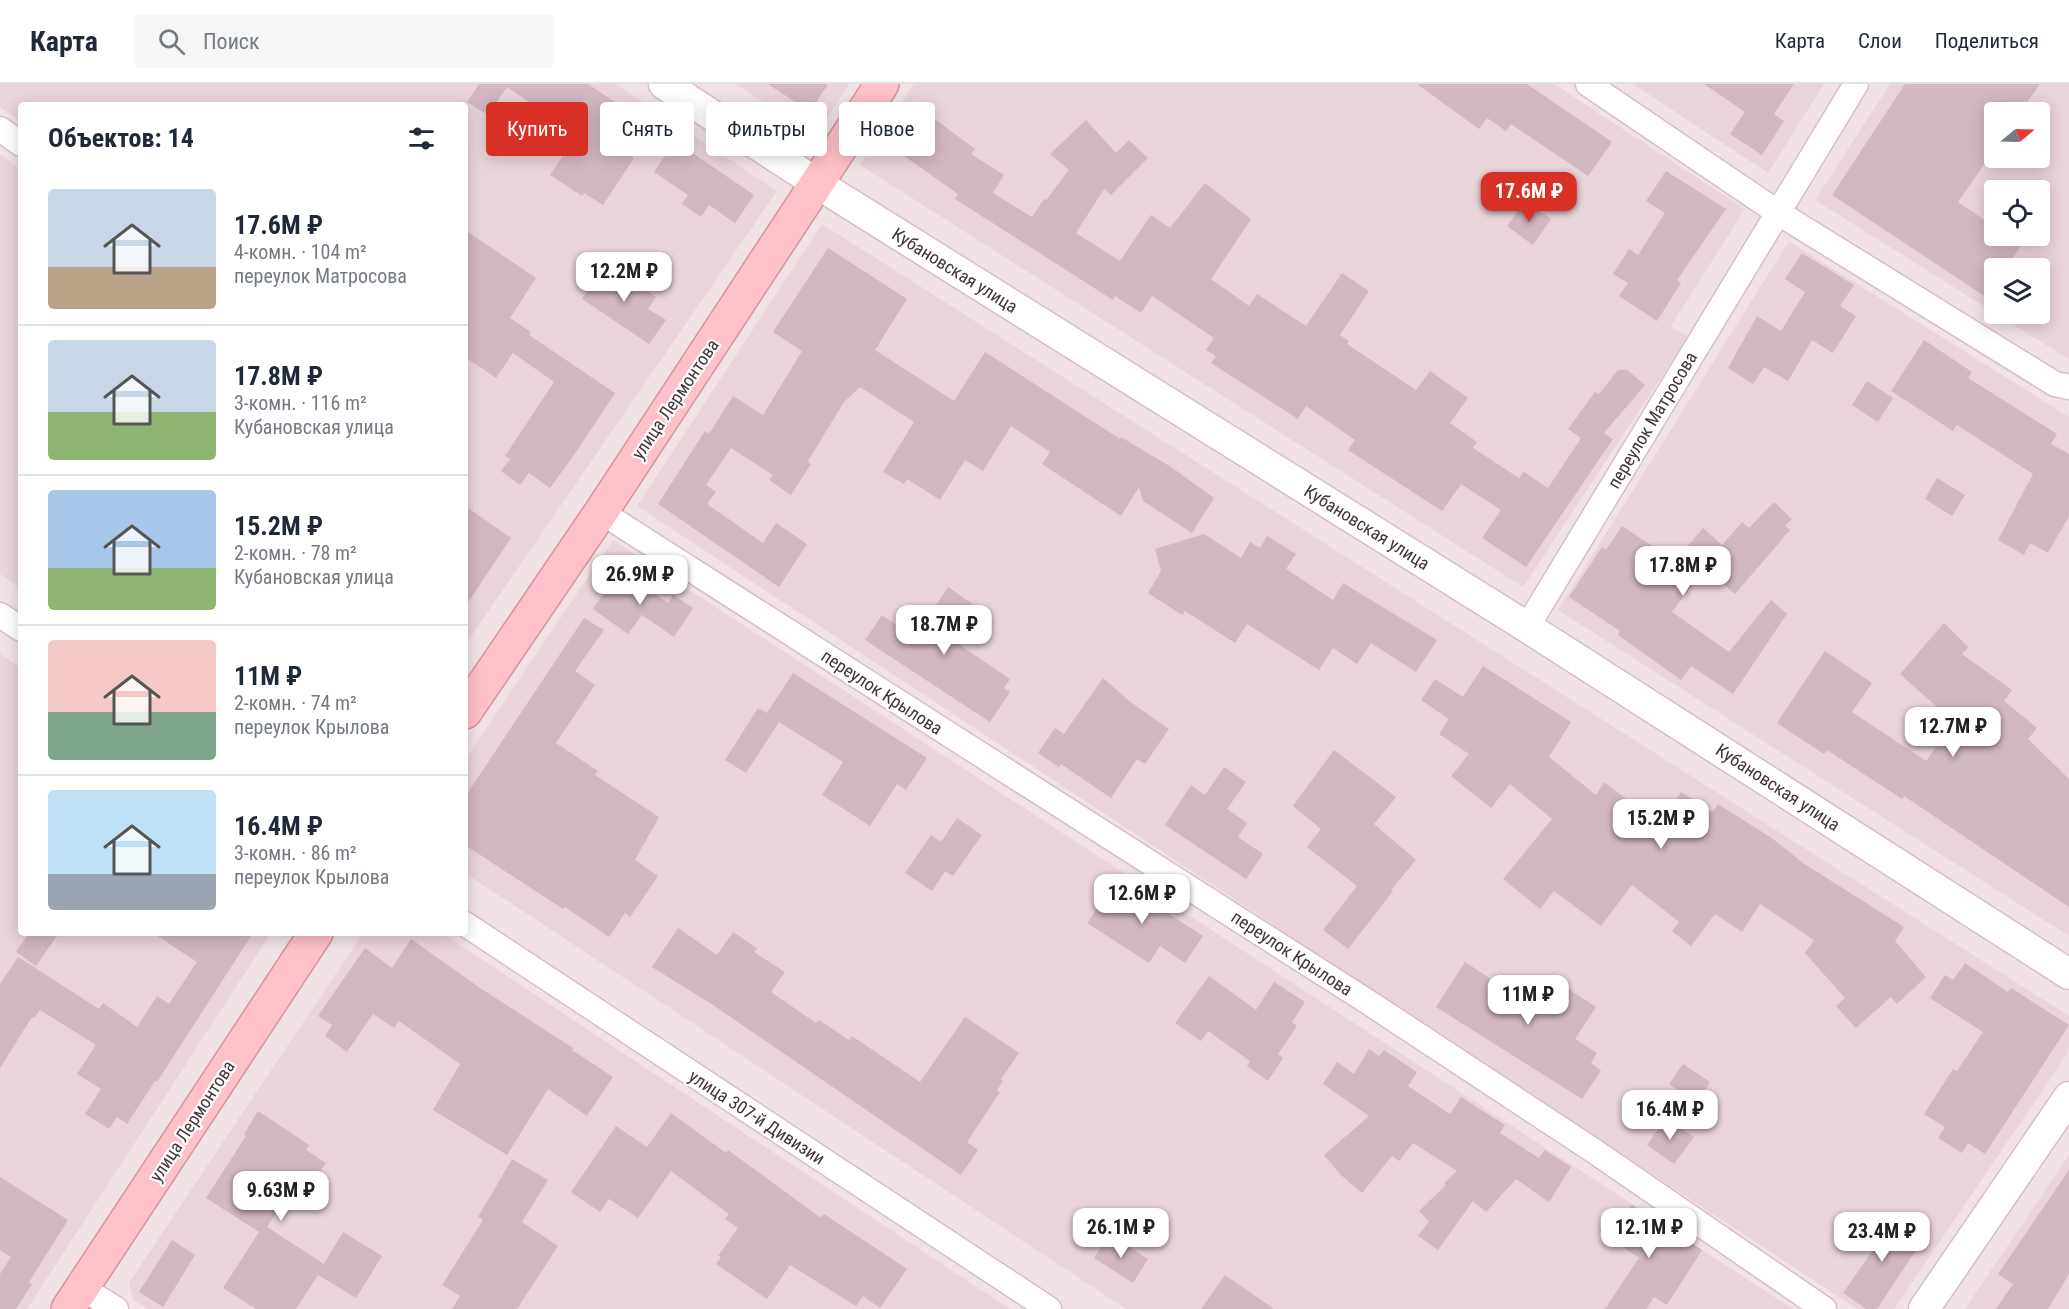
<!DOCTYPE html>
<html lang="ru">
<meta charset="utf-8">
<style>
:root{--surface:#fff;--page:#f6f6f7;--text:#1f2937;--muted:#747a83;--line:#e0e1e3;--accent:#d93025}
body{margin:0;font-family:"Roboto Condensed",sans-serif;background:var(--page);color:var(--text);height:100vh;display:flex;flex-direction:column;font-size:22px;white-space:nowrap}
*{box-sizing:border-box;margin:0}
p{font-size:20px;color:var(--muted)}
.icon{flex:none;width:33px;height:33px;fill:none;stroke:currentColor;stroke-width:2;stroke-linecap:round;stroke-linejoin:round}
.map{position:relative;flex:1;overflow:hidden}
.side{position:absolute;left:18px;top:18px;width:450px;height:834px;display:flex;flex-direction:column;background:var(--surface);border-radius:6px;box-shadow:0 3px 15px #0003}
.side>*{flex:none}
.top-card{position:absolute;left:486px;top:18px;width:570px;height:54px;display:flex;gap:12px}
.needle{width:39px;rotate:71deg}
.buttons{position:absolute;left:1984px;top:18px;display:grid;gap:12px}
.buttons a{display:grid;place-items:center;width:66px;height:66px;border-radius:6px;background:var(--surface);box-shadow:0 3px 15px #0003;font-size:30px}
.price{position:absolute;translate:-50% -51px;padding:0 14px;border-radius:12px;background:#fff;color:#222;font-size:20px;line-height:39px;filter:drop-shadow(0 2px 3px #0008)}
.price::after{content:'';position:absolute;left:50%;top:36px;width:18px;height:14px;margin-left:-9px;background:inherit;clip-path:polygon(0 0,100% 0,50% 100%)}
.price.active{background:var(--accent);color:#fff}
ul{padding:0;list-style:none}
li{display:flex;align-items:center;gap:18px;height:150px;padding:0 30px}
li+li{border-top:2px solid var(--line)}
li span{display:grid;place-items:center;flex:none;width:168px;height:120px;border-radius:6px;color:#555}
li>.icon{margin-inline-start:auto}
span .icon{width:72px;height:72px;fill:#fffc;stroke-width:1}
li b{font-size:26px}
h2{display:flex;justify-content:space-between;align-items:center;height:72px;padding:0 30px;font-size:26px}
.tag{padding:0 21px;border-radius:6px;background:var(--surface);box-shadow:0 3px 15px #0003;font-size:21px;line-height:54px}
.tag.active{background:var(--accent);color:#fff}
header{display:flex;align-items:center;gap:36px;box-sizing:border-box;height:84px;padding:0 30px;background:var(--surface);border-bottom:2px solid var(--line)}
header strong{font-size:28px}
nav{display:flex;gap:33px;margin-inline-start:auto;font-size:21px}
.search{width:420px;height:54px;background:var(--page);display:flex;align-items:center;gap:15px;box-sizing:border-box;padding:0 21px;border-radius:6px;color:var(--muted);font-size:22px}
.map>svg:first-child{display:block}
.residential{fill:#e9d4d9;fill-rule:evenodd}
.building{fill:#d2b8c0}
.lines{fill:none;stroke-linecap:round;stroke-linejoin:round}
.minor-casing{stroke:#d7bfc5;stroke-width:27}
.tertiary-casing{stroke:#d7bfc5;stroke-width:33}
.secondary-casing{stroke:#d4949e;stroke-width:36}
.minor{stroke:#fff;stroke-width:24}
.tertiary{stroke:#fff;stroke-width:30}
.secondary{stroke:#fec0c9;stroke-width:33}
.labels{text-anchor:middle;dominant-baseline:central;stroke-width:4.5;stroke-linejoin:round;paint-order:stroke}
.street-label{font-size:18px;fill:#423338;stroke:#fff}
</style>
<header>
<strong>Карта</strong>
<div class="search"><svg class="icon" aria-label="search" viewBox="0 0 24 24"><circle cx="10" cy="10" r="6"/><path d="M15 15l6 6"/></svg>Поиск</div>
<nav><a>Карта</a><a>Слои</a><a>Поделиться</a></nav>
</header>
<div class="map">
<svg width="2069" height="1225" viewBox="0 0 2069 1225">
<rect width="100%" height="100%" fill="#f1e2e5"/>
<g class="residential">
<path d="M 0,0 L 616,0 L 777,107 L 465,561 L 465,21 L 21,21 L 21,38 L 0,23 Z"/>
<path d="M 736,0 L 849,0 L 815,52 Z"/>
<path d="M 914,0 L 1554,0 L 1745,125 L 1671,242 L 1688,253 L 1523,503 L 860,81 Z"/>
<path d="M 1633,0 L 1824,0 L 1768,89 Z"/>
<path d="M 1890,0 L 2069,0 L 2069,275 L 1996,230 L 2040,230 L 2040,184 L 1995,184 L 1995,229 L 1815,116 ZM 1995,28 L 2040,28 L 2040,74 L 1995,74 ZM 1995,106 L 2040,106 L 2040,152 L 1995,152 Z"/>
<path d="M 0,70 L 21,86 L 21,504 L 0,490 Z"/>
<path d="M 822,140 L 2069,932 L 2069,967 L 1894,1225 L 1857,1225 L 637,422 Z"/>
<path d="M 1789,157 L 2069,333 L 2069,852 L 1558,526 Z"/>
<path d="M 613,456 L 1793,1225 L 1126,1225 L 465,789 L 465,676 Z"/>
<path d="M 0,570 L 21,584 L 21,849 L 271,849 L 27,1225 L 0,1225 Z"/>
<path d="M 363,849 L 442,849 L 1010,1225 L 148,1225 L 133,1216 L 129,1199 Z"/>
<path d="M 2069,1071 L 2069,1225 L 1965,1225 Z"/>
</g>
<g class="building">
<path d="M 479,0 L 588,0 L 635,32 L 615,61 L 634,74 L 603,121 L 584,109 L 582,112 L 550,91 L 577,50 L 507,3 L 488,31 L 467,18 Z"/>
<path d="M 768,0 L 828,0 L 810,28 Z"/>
<path d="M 1417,0 L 1527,0 L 1612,58 L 1588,92 L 1511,40 L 1506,47 L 1487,34 L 1479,45 Z"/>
<path d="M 1704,0 L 1794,0 L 1774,30 L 1784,37 L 1762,71 L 1730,50 L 1745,28 Z"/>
<path d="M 1905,0 L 2040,0 L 2020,28 L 1995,28 L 1995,65 L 1958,118 L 1995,143 L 1995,152 L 2009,152 L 2022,160 L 2006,184 L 1995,184 L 1995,219 L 1832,111 Z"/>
<path d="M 928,30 L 975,65 L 971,70 L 1004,91 L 993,109 L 1032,133 L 1044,115 L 1046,116 L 1069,86 L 1050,70 L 1086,36 L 1116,69 L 1129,56 L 1148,74 L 1111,111 L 1104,105 L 1076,149 L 1120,177 L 1151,131 L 1170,144 L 1205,99 L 1251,135 L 1211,195 L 1249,222 L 1257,210 L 1306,242 L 1342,189 L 1369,207 L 1340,251 L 1349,257 L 1347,260 L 1416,306 L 1430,287 L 1468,314 L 1450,339 L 1477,358 L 1473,364 L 1519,394 L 1524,388 L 1548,404 L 1581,354 L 1568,345 L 1595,308 L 1599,310 L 1618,286 L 1627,286 L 1645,301 L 1604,349 L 1613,355 L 1526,483 L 1482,454 L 1501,426 L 1461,400 L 1442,427 L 1348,366 L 1355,356 L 1306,322 L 1298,335 L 1211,279 L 1216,272 L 1206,266 L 1214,254 L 1152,212 L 1141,229 L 1115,212 L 1113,216 L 955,115 L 958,110 L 900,69 Z"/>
<path d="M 675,57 L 754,111 L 735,139 L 709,121 L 701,133 L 682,120 L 688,111 L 654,88 Z"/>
<path d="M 1666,87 L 1726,125 L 1677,196 L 1681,199 L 1657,237 L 1619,212 L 1628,199 L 1613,190 L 1629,165 L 1638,171 L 1665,129 L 1646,117 Z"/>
<path d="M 1525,117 L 1551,135 L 1533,161 L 1507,142 Z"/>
<path d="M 465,146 L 536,194 L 510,234 L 531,248 L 529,251 L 615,309 L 574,371 L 550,404 L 529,389 L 520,401 L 501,387 L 510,375 L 505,372 L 554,298 L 513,269 L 496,294 L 465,273 Z"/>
<path d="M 828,164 L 907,215 L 875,266 L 954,317 L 985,268 L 1120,355 L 1121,353 L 1171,383 L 1214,414 L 1192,449 L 1143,417 L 1139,403 L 1121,432 L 1042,380 L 1050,368 L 1011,342 L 983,387 L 965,376 L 940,416 L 907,395 L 904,400 L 883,388 L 914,338 L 860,303 L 844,318 L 808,377 L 811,380 L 791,411 L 769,396 L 773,391 L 731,364 L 706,401 L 716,408 L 707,420 L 763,459 L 776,439 L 807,460 L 779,503 L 658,420 L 705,347 L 709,350 L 733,312 L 763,331 L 802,267 L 773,248 Z"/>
<path d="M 1802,169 L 1854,201 L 1840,222 L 1856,232 L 1833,269 L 1812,256 L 1788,297 L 1764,283 L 1753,300 L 1728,284 L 1757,232 L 1781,247 L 1805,208 L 1785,195 Z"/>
<path d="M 606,178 L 656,213 L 648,225 L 666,236 L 649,260 L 582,215 Z"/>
<path d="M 1924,256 L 1972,288 L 1968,294 L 2057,350 L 2051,360 L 2069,370 L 2069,432 L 2048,469 L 2030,459 L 2024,471 L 1998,456 L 2033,390 L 1957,341 L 1953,347 L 1891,307 Z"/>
<path d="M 1867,297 L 1893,314 L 1878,338 L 1852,321 Z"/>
<path d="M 1937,394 L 1965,411 L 1952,432 L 1925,415 Z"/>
<path d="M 1774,418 L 1792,435 L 1785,442 L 1790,446 L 1735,510 L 1705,484 L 1672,528 L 1729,568 L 1771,516 L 1787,530 L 1733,610 L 1691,582 L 1681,596 L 1618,551 L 1620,547 L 1569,513 L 1602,463 L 1606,466 L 1622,442 L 1675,477 L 1703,444 L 1722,461 L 1742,438 L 1749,444 Z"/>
<path d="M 465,422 L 511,454 L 465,523 Z"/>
<path d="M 1204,450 L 1241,474 L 1250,458 L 1260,464 L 1267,452 L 1296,470 L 1286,485 L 1333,516 L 1343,499 L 1437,556 L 1416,588 L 1371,559 L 1357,580 L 1333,564 L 1319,586 L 1247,540 L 1235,559 L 1185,527 L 1182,531 L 1148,509 L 1161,487 L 1155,465 Z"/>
<path d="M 619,486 L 668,519 L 673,511 L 693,524 L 674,553 L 642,531 L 628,550 L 593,525 Z"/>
<path d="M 948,503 L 974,521 L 951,555 L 1010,595 L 1004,604 L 1010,608 L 990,638 L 865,556 L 882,531 L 904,546 L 908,540 L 919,547 Z"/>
<path d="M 584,534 L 604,546 L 575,587 L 595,601 L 556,659 L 598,687 L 595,691 L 659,733 L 635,776 L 658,792 L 630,833 L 625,829 L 609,853 L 565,823 L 563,825 L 465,761 L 465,713 Z"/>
<path d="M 1944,539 L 1968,563 L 1962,570 L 2012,606 L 2004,617 L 2037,644 L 2028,655 L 2069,695 L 2069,823 L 1904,712 L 1902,715 L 1827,666 L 1824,670 L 1777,639 L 1825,567 L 1872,599 L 1852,628 L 1926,677 L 1954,638 L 1900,590 Z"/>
<path d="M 1483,582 L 1571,638 L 1549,673 L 1596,711 L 1604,698 L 1660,741 L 1681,708 L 1712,728 L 1718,720 L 1773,755 L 1803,779 L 1904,843 L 1895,857 L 1926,893 L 1897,920 L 1891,913 L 1856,944 L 1836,922 L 1845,914 L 1805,869 L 1814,856 L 1760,820 L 1742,848 L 1715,830 L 1691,862 L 1672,847 L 1679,838 L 1632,801 L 1601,842 L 1554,807 L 1540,825 L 1503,795 L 1552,735 L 1510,700 L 1491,724 L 1451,692 L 1469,670 L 1439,650 L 1449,635 L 1421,616 L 1435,595 L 1463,613 Z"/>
<path d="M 793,589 L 927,674 L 906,706 L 897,700 L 870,742 L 822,711 L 843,678 L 779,638 L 746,689 L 725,676 L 758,624 L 767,629 Z"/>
<path d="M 1103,594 L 1129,617 L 1169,645 L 1145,680 L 1137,675 L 1111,714 L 1061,680 L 1059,683 L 1038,669 L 1055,644 L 1064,650 Z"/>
<path d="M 1334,666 L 1396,713 L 1374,740 L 1416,776 L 1391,806 L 1393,807 L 1348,865 L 1323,846 L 1357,802 L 1307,763 L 1321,745 L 1293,722 Z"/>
<path d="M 1224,683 L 1246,698 L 1227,725 L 1247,739 L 1238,753 L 1263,770 L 1246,795 L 1165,741 L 1191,701 L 1205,711 Z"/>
<path d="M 957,734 L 982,751 L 953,792 L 945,787 L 932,807 L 905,789 L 931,751 L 941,758 Z"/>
<path d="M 1117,796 L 1203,852 L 1185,879 L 1160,862 L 1149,879 L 1087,839 Z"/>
<path d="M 678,844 L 717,871 L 733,848 L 757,864 L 754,868 L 785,888 L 771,908 L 816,939 L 819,936 L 849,956 L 852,952 L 920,998 L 965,933 L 1019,969 L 1001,995 L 1003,997 L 997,1006 L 1000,1008 L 967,1058 L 978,1066 L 961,1091 L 713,921 L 652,883 Z"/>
<path d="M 29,849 L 59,849 L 36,882 L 16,868 Z"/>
<path d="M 153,849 L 253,849 L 157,998 L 155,997 L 127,1040 L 117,1033 L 109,1045 L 85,1030 L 101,1005 L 77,990 L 96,961 L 40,926 L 34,934 L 32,933 L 0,984 L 0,900 L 18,873 L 99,925 L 103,919 L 137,943 L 157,912 L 169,920 L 197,878 Z"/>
<path d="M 411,855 L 480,904 L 573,964 L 572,966 L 613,993 L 587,1032 L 548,1005 L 507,1071 L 433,1026 L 460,980 L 399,937 L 394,944 L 373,930 L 347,968 L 325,952 L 332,941 L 318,932 L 365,864 L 392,884 Z"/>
<path d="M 1465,878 L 1531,921 L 1550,893 L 1596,923 L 1575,955 L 1597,969 L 1591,979 L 1601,987 L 1582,1015 L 1436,923 Z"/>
<path d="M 1965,879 L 2008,908 L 2011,904 L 2069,941 L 1985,1070 L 1968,1059 L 1962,1069 L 1938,1054 L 1945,1043 L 1924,1030 L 1953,985 L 1957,987 L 1983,948 L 1930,914 L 1945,891 L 1953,896 Z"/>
<path d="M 1209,892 L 1256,926 L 1274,898 L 1305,918 L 1292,938 L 1297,942 L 1278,970 L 1283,974 L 1268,997 L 1247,982 L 1250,977 L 1208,947 L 1201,957 L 1175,939 Z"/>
<path d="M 1369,965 L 1379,972 L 1384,966 L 1417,988 L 1408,1002 L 1450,1030 L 1461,1013 L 1505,1041 L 1500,1049 L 1539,1074 L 1545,1066 L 1571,1083 L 1549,1118 L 1516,1095 L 1486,1128 L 1473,1117 L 1438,1166 L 1418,1152 L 1429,1137 L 1419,1127 L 1446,1101 L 1444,1099 L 1457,1087 L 1413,1059 L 1399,1077 L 1392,1072 L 1362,1109 L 1341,1091 L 1324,1071 L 1369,1032 L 1323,1000 L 1337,978 L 1354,990 Z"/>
<path d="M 1683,980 L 1710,998 L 1697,1018 L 1669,1000 Z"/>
<path d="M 258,1027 L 309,1061 L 306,1066 L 326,1079 L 305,1111 L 293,1103 L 267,1143 L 324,1180 L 343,1148 L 382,1172 L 356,1214 L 318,1191 L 296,1225 L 256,1225 L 223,1204 L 259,1148 L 206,1114 L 246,1052 L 244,1050 Z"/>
<path d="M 671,1029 L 726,1069 L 728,1066 L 821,1134 L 824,1130 L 907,1185 L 880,1224 L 863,1212 L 856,1222 L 790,1181 L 767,1215 L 716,1180 L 721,1173 L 718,1172 L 738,1144 L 725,1135 L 729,1130 L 671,1087 L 638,1134 L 609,1115 L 600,1128 L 571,1108 L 616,1042 L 647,1063 Z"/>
<path d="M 1666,1034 L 1694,1053 L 1674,1080 L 1647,1061 Z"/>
<path d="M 512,1075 L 548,1096 L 522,1138 L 558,1162 L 517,1225 L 452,1225 L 460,1212 L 442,1201 L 483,1136 L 478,1133 Z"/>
<path d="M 2069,1086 L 2069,1190 L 2048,1225 L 1996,1225 L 2013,1200 L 1998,1190 Z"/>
<path d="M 0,1093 L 68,1136 L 29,1198 L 32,1200 L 16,1225 L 0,1225 L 0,1190 L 11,1173 L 0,1166 Z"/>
<path d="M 1632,1121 L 1702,1166 L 1667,1221 L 1654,1213 L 1646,1225 L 1605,1225 L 1639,1174 L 1599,1147 L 1615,1124 L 1625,1131 Z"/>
<path d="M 1882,1130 L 1922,1157 L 1877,1225 L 1866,1225 L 1843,1209 L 1876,1162 L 1866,1155 Z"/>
<path d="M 1109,1150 L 1148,1175 L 1133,1199 L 1094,1174 Z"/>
<path d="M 172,1156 L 195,1171 L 163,1223 L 139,1208 Z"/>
<path d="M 1225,1191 L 1274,1225 L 1201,1225 Z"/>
</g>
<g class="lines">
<defs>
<g id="minor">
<path d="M 1588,0 L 1777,128 L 2055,300 L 2069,303"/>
<path d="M 0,45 L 21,60"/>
<path d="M 601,428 L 1368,918 L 1594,1067 L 1824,1225"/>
<path d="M 0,531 L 21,545"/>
<path d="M 1527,543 L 1856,0"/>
<path d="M 465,840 L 1049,1225"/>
<path d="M 82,1204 L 116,1225"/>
</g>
<g id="tertiary">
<path d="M 664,0 L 818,100 L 1527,543 L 2069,890"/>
<path d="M 1924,1225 L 2069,1013"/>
</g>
<g id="secondary">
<path d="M 465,628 L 601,428 L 882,0"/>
<path d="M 68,1225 L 316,849"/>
</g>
</defs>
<use href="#minor" class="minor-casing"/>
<use href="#tertiary" class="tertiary-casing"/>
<use href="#secondary" class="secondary-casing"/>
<use href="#minor" class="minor"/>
<use href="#tertiary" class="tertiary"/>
<use href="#secondary" class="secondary"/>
</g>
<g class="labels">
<g class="street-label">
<text transform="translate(955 186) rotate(32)">Кубановская улица</text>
<text transform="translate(675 315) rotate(-56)">улица Лермонтова</text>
<text transform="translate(1652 336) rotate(-59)">переулок Матросова</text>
<text transform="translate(1367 443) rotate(32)">Кубановская улица</text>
<text transform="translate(882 608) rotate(33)">переулок Крылова</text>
<text transform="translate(1778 703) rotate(33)">Кубановская улица</text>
<text transform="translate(1292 869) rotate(33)">переулок Крылова</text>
<text transform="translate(757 1033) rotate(33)">улица 307-й Дивизии</text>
<text transform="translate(192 1037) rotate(-57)">улица Лермонтова</text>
</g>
</g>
</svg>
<div class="buttons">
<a><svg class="needle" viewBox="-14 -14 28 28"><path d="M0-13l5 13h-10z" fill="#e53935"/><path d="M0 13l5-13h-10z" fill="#747a83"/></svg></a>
<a><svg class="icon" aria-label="locate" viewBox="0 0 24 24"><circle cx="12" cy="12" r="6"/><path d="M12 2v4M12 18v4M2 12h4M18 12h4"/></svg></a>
<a><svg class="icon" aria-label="layers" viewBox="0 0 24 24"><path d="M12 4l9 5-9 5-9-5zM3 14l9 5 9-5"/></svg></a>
</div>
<b class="price active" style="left:1529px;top:139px">17.6M ₽</b>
<b class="price" style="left:624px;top:219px">12.2M ₽</b>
<b class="price" style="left:1683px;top:513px">17.8M ₽</b>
<b class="price" style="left:640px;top:522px">26.9M ₽</b>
<b class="price" style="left:944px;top:572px">18.7M ₽</b>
<b class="price" style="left:1953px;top:674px">12.7M ₽</b>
<b class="price" style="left:1661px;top:766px">15.2M ₽</b>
<b class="price" style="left:1142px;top:841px">12.6M ₽</b>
<b class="price" style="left:1528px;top:942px">11M ₽</b>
<b class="price" style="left:1670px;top:1057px">16.4M ₽</b>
<b class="price" style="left:281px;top:1138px">9.63M ₽</b>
<b class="price" style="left:1121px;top:1175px">26.1M ₽</b>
<b class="price" style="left:1649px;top:1175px">12.1M ₽</b>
<b class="price" style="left:1882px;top:1179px">23.4M ₽</b>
<div class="top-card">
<a class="tag active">Купить</a>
<a class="tag">Снять</a>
<a class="tag">Фильтры</a>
<a class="tag">Новое</a>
</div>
<section class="side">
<h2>Объектов: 14<svg class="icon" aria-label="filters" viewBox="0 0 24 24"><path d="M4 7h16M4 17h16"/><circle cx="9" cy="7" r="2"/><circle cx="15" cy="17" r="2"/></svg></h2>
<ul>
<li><span style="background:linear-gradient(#c9d6e8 65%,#b9a48a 0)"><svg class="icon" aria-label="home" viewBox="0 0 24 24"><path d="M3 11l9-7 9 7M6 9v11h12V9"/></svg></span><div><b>17.6M ₽</b><p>4-комн. · 104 m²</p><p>переулок Матросова</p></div></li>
<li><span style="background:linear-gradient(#c9d6e8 60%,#8fb573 0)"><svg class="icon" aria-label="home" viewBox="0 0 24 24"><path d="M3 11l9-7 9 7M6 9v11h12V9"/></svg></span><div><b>17.8M ₽</b><p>3-комн. · 116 m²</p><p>Кубановская улица</p></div></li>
<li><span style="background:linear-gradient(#a9c7e8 65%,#8fb573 0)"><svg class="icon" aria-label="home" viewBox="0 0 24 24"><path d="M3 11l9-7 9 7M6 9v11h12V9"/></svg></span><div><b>15.2M ₽</b><p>2-комн. · 78 m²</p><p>Кубановская улица</p></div></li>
<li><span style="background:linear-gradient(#f6c9c9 60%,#7fa58c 0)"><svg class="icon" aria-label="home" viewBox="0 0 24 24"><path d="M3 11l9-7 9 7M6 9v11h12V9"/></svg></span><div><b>11M ₽</b><p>2-комн. · 74 m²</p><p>переулок Крылова</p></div></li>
<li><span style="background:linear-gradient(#bfe0f5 70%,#9aa5b1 0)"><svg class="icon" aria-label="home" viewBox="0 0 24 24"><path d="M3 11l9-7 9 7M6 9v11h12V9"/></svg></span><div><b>16.4M ₽</b><p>3-комн. · 86 m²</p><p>переулок Крылова</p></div></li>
</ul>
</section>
</div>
